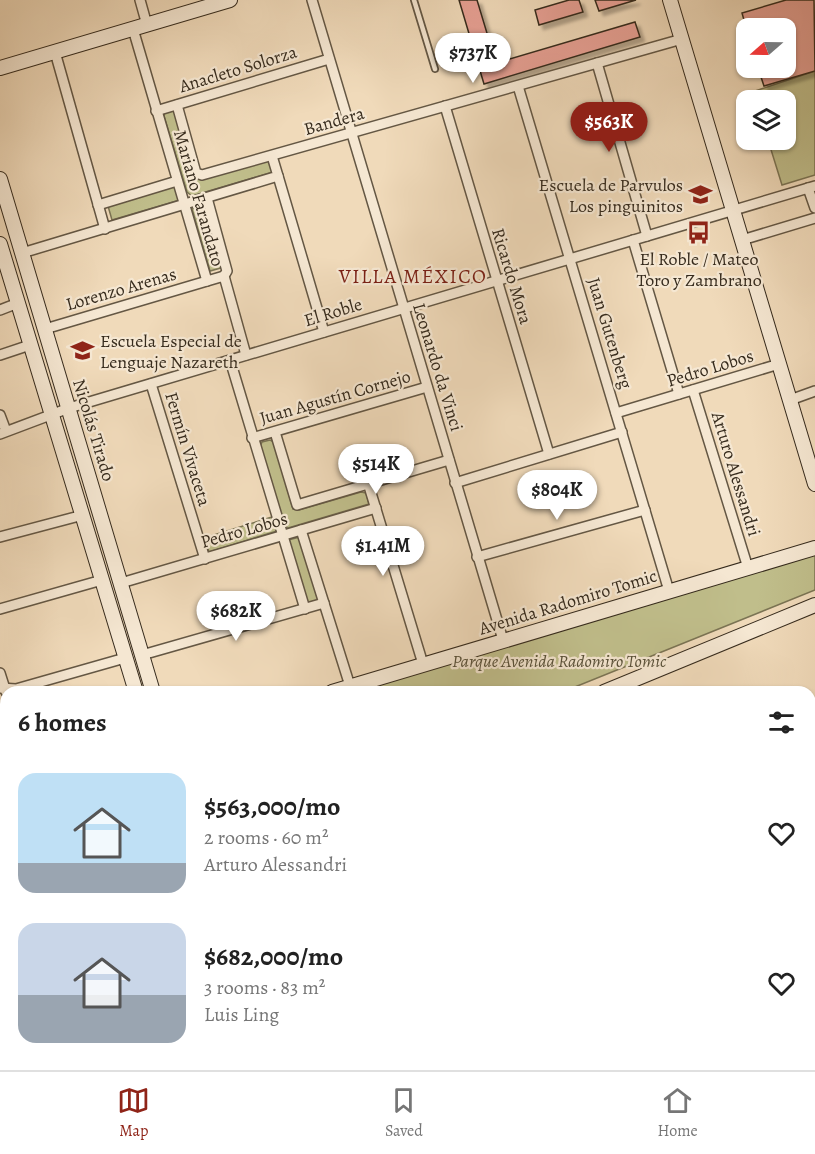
<!DOCTYPE html>
<meta charset="utf-8">
<style>
:root{--surface:#fff;--page:#f6f6f6;--text:#222;--muted:#767676;--line:#e0e0e0;--accent:#8f2418}
body{margin:0;font-family:Alegreya,serif;background:var(--page);color:var(--text);height:100vh;display:flex;flex-direction:column;font-size:22px;white-space:nowrap}
*{box-sizing:border-box;margin:0}
p{font-size:20px;color:var(--muted)}
.icon{flex:none;width:33px;height:33px;fill:none;stroke:currentColor;stroke-width:2;stroke-linecap:round;stroke-linejoin:round}
.map{position:relative;flex:1;overflow:hidden}
.drawer{position:absolute;left:0px;top:686px;width:816px;height:386px;display:flex;flex-direction:column;background:var(--surface);border-radius:18px 18px 0 0;box-shadow:0 2px 4px #0004}
.drawer>*{flex:none}
.needle{width:39px;rotate:250deg}
.controls{position:absolute;left:736px;top:18px;display:grid;gap:12px}
.controls a{display:grid;place-items:center;width:60px;height:60px;border-radius:12px;background:var(--surface);box-shadow:0 2px 4px #0004;font-size:30px}
.price{position:absolute;translate:-50% -51px;padding:0 14px;border-radius:21px;background:#fff;color:#222;font-size:20px;line-height:39px;filter:drop-shadow(0 2px 3px #0008)}
.price::after{content:'';position:absolute;left:50%;top:36px;width:18px;height:14px;margin-left:-9px;background:inherit;clip-path:polygon(0 0,100% 0,50% 100%)}
.price.current{background:var(--accent);color:#fff}
ul{padding:0;list-style:none}
li{display:flex;align-items:center;gap:18px;height:150px;padding:0 18px}
li span{display:grid;place-items:center;flex:none;width:168px;height:120px;border-radius:18px;color:#555}
li>.icon{margin-inline-start:auto}
span .icon{width:72px;height:72px;fill:#fffc;stroke-width:1}
li b{font-size:26px}
h2{display:flex;justify-content:space-between;align-items:center;height:72px;padding:0 18px;font-size:26px}
.dock{display:flex;justify-content:space-around;align-items:center;height:84px;border-top:2px solid var(--line);background:var(--surface);font-size:16px;color:var(--muted)}
.dock a{display:grid;justify-items:center;gap:3px}
.dock .current{color:var(--accent)}
.map>svg:first-child{display:block}
.green{fill:#c0be8b;stroke:#7b7454;stroke-width:1.5}
.building{fill:#e7a094;stroke:#362b1d;stroke-width:1.5;filter:url(#shadow)}
.lines{fill:none;stroke-linecap:round;stroke-linejoin:round}
.lane-casing{stroke:#645744;stroke-width:8}
.street-casing{stroke:#645744;stroke-width:12}
.secondary-casing{stroke:#362b1d;stroke-width:16}
.lane{stroke:#f5e7d2;stroke-width:4.5}
.street{stroke:#f5e7d2;stroke-width:9}
.secondary{stroke:#f5e7d2;stroke-width:14}
.rail-casing{stroke:#362b1d;stroke-width:5}
.rail{stroke:#f5e7d2;stroke-width:3;stroke-dasharray:9;stroke-linecap:butt}
.labels{text-anchor:middle;dominant-baseline:central;stroke-width:4.5;stroke-linejoin:round;paint-order:stroke}
.street-label{font-size:18px;fill:#362b1d;stroke:#f5e7d2}
.poi-label{font-size:18px;fill:#362b1d;stroke:#f5e7d2;text-anchor:end}
.park-label{font-size:18px;font-style:italic;fill:#585038;stroke:#f5e7d2}
.neighbourhood-label{font-size:20px;letter-spacing:1.5px;fill:#7a1f14;stroke:#f5e7d2}
</style>
<div class="map">
<svg width="815" height="1070" viewBox="0 0 815 1070">
<defs>
<filter id="shadow"><feDropShadow dx="4.5" dy="4.5" stdDeviation="1.5" flood-color="#0004"/></filter>
</defs>
<rect width="100%" height="100%" fill="#f0daba"/>
<filter id="stains"><feTurbulence type="fractalNoise" baseFrequency=".00333" numOctaves="4"/><feColorMatrix values="0 0 0 0 .2 0 0 0 0 .09 0 0 0 0 .02 0 0 0 .5 -.17"/></filter>
<radialGradient id="worn" r=".72"><stop offset=".6" stop-color="#630" stop-opacity="0"/><stop offset="1" stop-color="#630" stop-opacity=".3"/></radialGradient>
<g class="green">
<path d="M 815,71 L 815,175 L 782,185 L 768,140 L 786,140 L 786,100 L 757,100 L 755,91 Z"/>
<path d="M 174,108 L 196,177 L 264,161 L 270,161 L 273,172 L 192,196 L 187,192 L 164,116 L 165,110 Z"/>
<path d="M 176,186 L 180,200 L 112,220 L 108,206 Z"/>
<path d="M 203,205 L 221,268 L 210,271 L 192,209 Z"/>
<path d="M 270,440 L 274,442 L 293,509 L 299,510 L 361,492 L 366,493 L 369,504 L 288,528 L 283,524 L 260,447 L 262,442 Z"/>
<path d="M 272,517 L 277,531 L 209,552 L 204,538 Z"/>
<path d="M 300,537 L 318,600 L 307,603 L 288,540 Z"/>
<path d="M 815,552 L 815,590 L 565,691 L 354,692 Z"/>
</g>
<g class="building">
<path d="M 459,0 L 477,0 L 496,63 L 635,22 L 640,37 L 484,84 Z"/>
<path d="M 569,0 L 579,0 L 583,12 L 539,25 L 535,10 Z"/>
<path d="M 595,0 L 636,0 L 599,11 Z"/>
<path d="M 786,0 L 814,0 L 815,71 L 764,86 L 758,68 L 786,68 L 786,28 L 747,28 L 747,31 L 742,13 Z"/>
<path d="M 303,1065 L 407,1065 L 409,1070 L 305,1070 Z"/>
</g>
<g class="lines">
<defs>
<g id="lane">
<path d="M 414,0 L 435,69"/>
<path d="M 284,1065 L 286,1070"/>
</g>
<g id="street">
<path d="M 140,0 L 147,25"/>
<path d="M 312,0 L 503,640"/>
<path d="M 133,29 L 207,281 L 224,276 L 246,355"/>
<path d="M 55,52 L 105,229"/>
<path d="M 597,63 L 647,236"/>
<path d="M 518,86 L 669,591"/>
<path d="M 177,105 L 196,173 L 202,175 L 682,39"/>
<path d="M 445,106 L 549,454"/>
<path d="M 156,111 L 329,59"/>
<path d="M 278,176 L 324,332"/>
<path d="M 808,188 L 815,208"/>
<path d="M 207,198 L 227,271 L 224,276"/>
<path d="M 98,205 L 177,181"/>
<path d="M 633,240 L 679,394"/>
<path d="M 742,240 L 815,218"/>
<path d="M 22,253 L 278,176 L 272,156"/>
<path d="M 0,310 L 18,303"/>
<path d="M 45,329 L 207,281"/>
<path d="M 0,355 L 30,345"/>
<path d="M 230,360 L 305,609"/>
<path d="M 151,384 L 205,559"/>
<path d="M 693,390 L 748,568"/>
<path d="M 790,400 L 815,391"/>
<path d="M 616,413 L 779,364"/>
<path d="M 0,415 L 6,431"/>
<path d="M 275,432 L 297,505 L 449,460"/>
<path d="M 0,434 L 69,408 L 815,186"/>
<path d="M 252,438 L 427,387"/>
<path d="M 368,483 L 423,664"/>
<path d="M 455,483 L 622,432"/>
<path d="M 301,530 L 350,686"/>
<path d="M 0,537 L 83,515"/>
<path d="M 477,557 L 645,510"/>
<path d="M 121,583 L 376,508"/>
<path d="M 0,609 L 102,580"/>
<path d="M 142,655 L 324,603"/>
<path d="M 0,673 L 6,692"/>
<path d="M 0,688 L 16,689 L 125,658"/>
<path d="M 0,847 L 6,861"/>
<path d="M 0,904 L 6,903"/>
<path d="M 810,963 L 815,960"/>
<path d="M 0,1020 L 6,1019"/>
<path d="M 32,1065 L 35,1070"/>
<path d="M 642,1065 L 644,1070"/>
<path d="M 621,1070 L 629,1065"/>
</g>
<g id="secondary">
<path d="M 670,0 L 815,484"/>
<path d="M 0,68 L 230,0"/>
<path d="M 0,179 L 153,692"/>
<path d="M 0,244 L 136,692"/>
<path d="M 332,692 L 815,548"/>
<path d="M 604,692 L 815,605"/>
<path d="M 0,772 L 6,771"/>
<path d="M 227,1065 L 227,1070"/>
<path d="M 237,1065 L 237,1070"/>
</g>
</defs>
<use href="#lane" class="lane-casing"/>
<use href="#street" class="street-casing"/>
<use href="#secondary" class="secondary-casing"/>
<use href="#lane" class="lane"/>
<use href="#street" class="street"/>
<use href="#secondary" class="secondary"/>
<defs>
<g id="rail">
<path d="M 810,979 L 815,977"/>
<path d="M 640,1070 L 649,1065"/>
</g>
</defs>
<use href="#rail" class="rail-casing"/>
<use href="#rail" class="rail"/>
</g>
<defs>
<symbol id="school-bare" viewBox="-9 -9 18 18"><path d="M0-5L7-2L0 1L-7-2ZM-4 1L0 2.5L4 1V4Q0 6-4 4Z" fill="#8f2418" stroke="#f5e7d2" stroke-width="2.5" paint-order="stroke"/></symbol>
<symbol id="bus-bare" viewBox="-9 -9 18 18"><path d="M-5-6H5V4H4V6H2V4H-2V6H-4V4H-5ZM-3.5-4V0h7V-4ZM-3.5 1.2v1.5H-2V1.2ZM2 1.2v1.5H3.5V1.2Z" fill="#8f2418" stroke="#f5e7d2" stroke-width="2.5" paint-order="stroke"/></symbol>
</defs>
<g fill-rule="evenodd">
<use href="#school-bare" x="684" y="178" width="33" height="33"/>
<use href="#bus-bare" x="682" y="216" width="33" height="33"/>
<use href="#school-bare" x="66" y="334" width="33" height="33"/>
</g>
<g class="labels">
<g class="street-label">
<text transform="translate(238 69) rotate(-17)">Anacleto Solorza</text>
<text transform="translate(334 121) rotate(-16)">Bandera</text>
<text transform="translate(199 198) rotate(74)">Mariano Farandato</text>
<text transform="translate(512 276) rotate(73)">Ricardo Mora</text>
<text transform="translate(121 289) rotate(-16)">Lorenzo Arenas</text>
<text transform="translate(333 312) rotate(-17)">El Roble</text>
<text transform="translate(610 333) rotate(73)">Juan Gutenberg</text>
<text transform="translate(438 367) rotate(73)">Leonardo da Vinci</text>
<text transform="translate(710 368) rotate(-17)">Pedro Lobos</text>
<text transform="translate(335 397) rotate(-16)">Juan Agustín Cornejo</text>
<text transform="translate(94 430) rotate(73)">Nicolás Tirado</text>
<text transform="translate(188 449) rotate(73)">Fermín Vivaceta</text>
<text transform="translate(736 474) rotate(73)">Arturo Alessandri</text>
<text transform="translate(244 530) rotate(-16)">Pedro Lobos</text>
<text transform="translate(568 602) rotate(-17)">Avenida Radomiro Tomic</text>
</g>
<g class="poi-label">
<text x="683" y="185">Escuela de Parvulos<tspan x="683" dy="21">Los pinguinitos</tspan></text>
<text x="699" y="259" text-anchor="middle">El Roble / Mateo<tspan x="699" dy="21">Toro y Zambrano</tspan></text>
<text x="100" y="341" text-anchor="start">Escuela Especial de<tspan x="100" dy="21">Lenguaje Nazareth</tspan></text>
</g>
<g class="park-label">
<text x="559" y="661">Parque Avenida Radomiro Tomic</text>
</g>
<g class="neighbourhood-label">
<text x="413" y="276">VILLA MÉXICO</text>
</g>
</g>
<rect width="100%" height="100%" filter="url(#stains)"/>
<rect width="100%" height="100%" fill="url(#worn)"/>
</svg>
<div class="controls">
<a><svg class="needle" viewBox="-14 -14 28 28"><path d="M0-13l5 13h-10z" fill="#e53935"/><path d="M0 13l5-13h-10z" fill="#767676"/></svg></a>
<a><svg class="icon" aria-label="layers" viewBox="0 0 24 24"><path d="M12 4l9 5-9 5-9-5zM3 14l9 5 9-5"/></svg></a>
</div>
<b class="price" style="left:473px;top:84px">$737K</b>
<b class="price current" style="left:609px;top:153px">$563K</b>
<b class="price" style="left:376px;top:495px">$514K</b>
<b class="price" style="left:557px;top:521px">$804K</b>
<b class="price" style="left:383px;top:577px">$1.41M</b>
<b class="price" style="left:236px;top:642px">$682K</b>
<section class="drawer">
<h2>6 homes<svg class="icon" aria-label="filters" viewBox="0 0 24 24"><path d="M4 7h16M4 17h16"/><circle cx="9" cy="7" r="2"/><circle cx="15" cy="17" r="2"/></svg></h2>
<ul>
<li><span style="background:linear-gradient(#bfe0f5 75%,#9aa5b1 0)"><svg class="icon" aria-label="home" viewBox="0 0 24 24"><path d="M3 11l9-7 9 7M6 9v11h12V9"/></svg></span><div><b>$563,000/mo</b><p>2 rooms · 60 m²</p><p>Arturo Alessandri</p></div><svg class="icon" aria-label="heart" viewBox="0 0 24 24"><path d="M12 20l-8-8c-3-5 5-10 8-4 3-6 11-1 8 4z"/></svg></li>
<li><span style="background:linear-gradient(#c9d6e8 60%,#9aa5b1 0)"><svg class="icon" aria-label="home" viewBox="0 0 24 24"><path d="M3 11l9-7 9 7M6 9v11h12V9"/></svg></span><div><b>$682,000/mo</b><p>3 rooms · 83 m²</p><p>Luis Ling</p></div><svg class="icon" aria-label="heart" viewBox="0 0 24 24"><path d="M12 20l-8-8c-3-5 5-10 8-4 3-6 11-1 8 4z"/></svg></li>
</ul>
</section>
</div>
<nav class="dock">
<a class="current"><svg class="icon" aria-label="map" viewBox="0 0 24 24"><path d="M3 6l6-2 6 2 6-2v14l-6 2-6-2-6 2zM9 4v14M15 6v14"/></svg>Map</a>
<a><svg class="icon" aria-label="saved" viewBox="0 0 24 24"><path d="M7 4h10v16l-5-4-5 4z"/></svg>Saved</a>
<a><svg class="icon" aria-label="home" viewBox="0 0 24 24"><path d="M3 11l9-7 9 7M6 9v11h12V9"/></svg>Home</a>
</nav>
